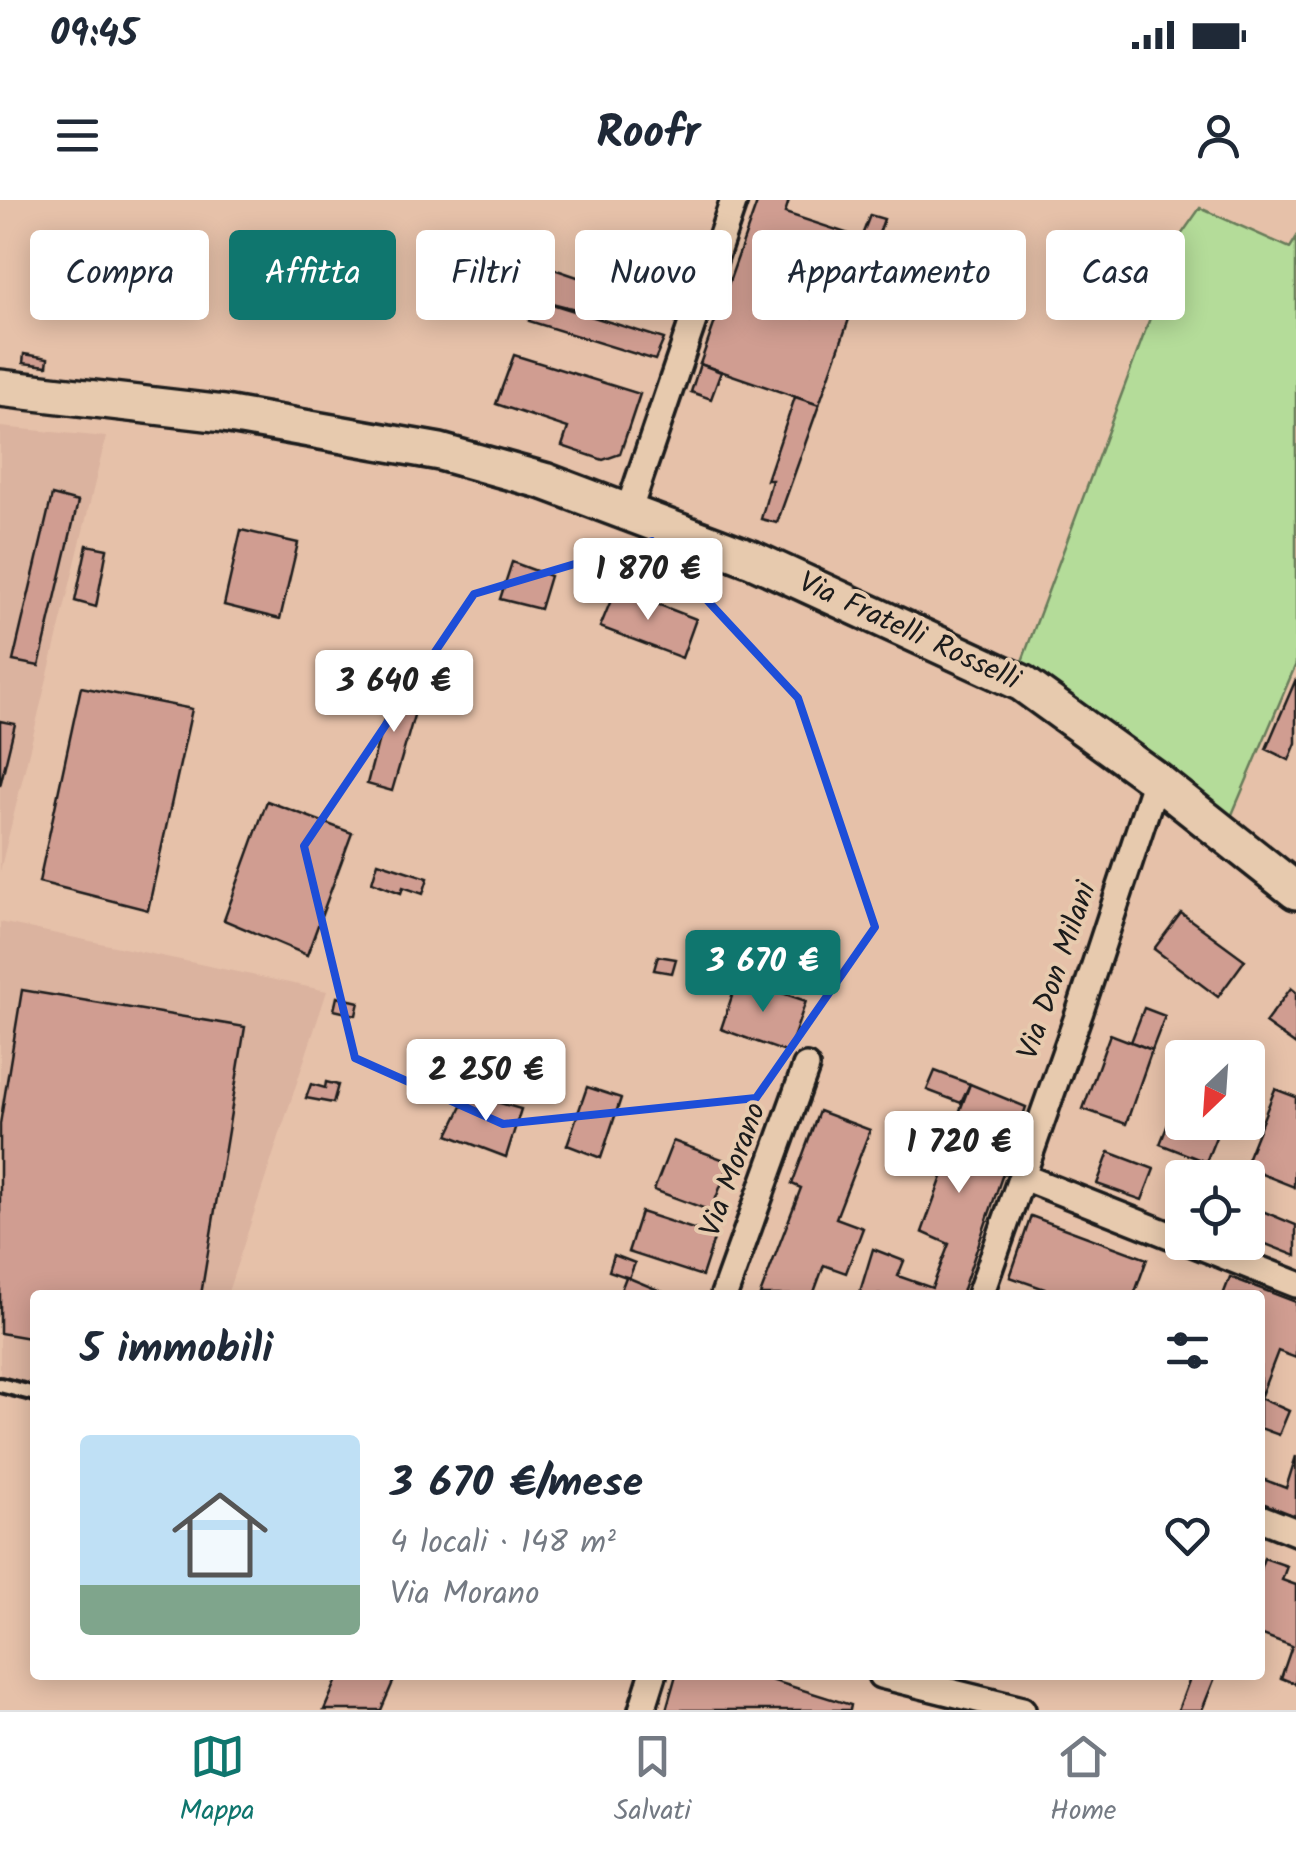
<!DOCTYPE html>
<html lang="it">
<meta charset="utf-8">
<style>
:root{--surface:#fff;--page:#f6f6f7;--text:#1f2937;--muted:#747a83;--line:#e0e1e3;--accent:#0f766e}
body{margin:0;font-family:Kalam,sans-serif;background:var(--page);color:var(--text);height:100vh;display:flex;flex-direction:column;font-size:38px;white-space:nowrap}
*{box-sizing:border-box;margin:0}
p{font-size:32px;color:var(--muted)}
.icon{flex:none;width:55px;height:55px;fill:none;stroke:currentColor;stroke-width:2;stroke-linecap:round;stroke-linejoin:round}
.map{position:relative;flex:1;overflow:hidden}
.details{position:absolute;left:30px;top:1090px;width:1235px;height:390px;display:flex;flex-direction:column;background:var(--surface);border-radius:10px;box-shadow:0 5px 25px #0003}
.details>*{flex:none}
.banner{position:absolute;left:30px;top:30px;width:1238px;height:90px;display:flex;gap:20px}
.needle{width:65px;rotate:205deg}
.tools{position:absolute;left:1165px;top:840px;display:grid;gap:20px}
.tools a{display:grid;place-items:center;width:100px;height:100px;border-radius:10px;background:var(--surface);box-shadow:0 5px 25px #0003;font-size:50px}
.price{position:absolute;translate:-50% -85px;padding:0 22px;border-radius:10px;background:#fff;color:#222;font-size:32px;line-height:65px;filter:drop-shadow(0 2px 5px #0008)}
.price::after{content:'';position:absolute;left:50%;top:60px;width:30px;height:22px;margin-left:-15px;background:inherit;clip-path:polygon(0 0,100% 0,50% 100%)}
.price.active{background:var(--accent);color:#fff}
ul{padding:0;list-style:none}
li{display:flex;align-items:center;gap:30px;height:250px;padding:0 50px}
li span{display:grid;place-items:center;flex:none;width:280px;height:200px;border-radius:10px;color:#555}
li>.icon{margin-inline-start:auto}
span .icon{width:120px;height:120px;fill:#fffc;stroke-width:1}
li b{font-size:42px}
h2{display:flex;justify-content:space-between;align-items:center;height:120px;padding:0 50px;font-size:42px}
.tag{padding:0 35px;border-radius:10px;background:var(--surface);box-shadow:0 5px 25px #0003;font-size:35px;line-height:90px}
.tag.active{background:var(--accent);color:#fff}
.status{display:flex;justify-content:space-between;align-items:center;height:70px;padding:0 50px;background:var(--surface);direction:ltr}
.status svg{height:28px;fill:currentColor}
header{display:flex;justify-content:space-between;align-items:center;height:130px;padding:0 50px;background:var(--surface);font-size:45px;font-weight:800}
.tabs{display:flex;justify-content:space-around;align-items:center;height:140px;border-top:2px solid var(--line);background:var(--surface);font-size:28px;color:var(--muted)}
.tabs a{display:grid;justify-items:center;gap:5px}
.tabs .active{color:var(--accent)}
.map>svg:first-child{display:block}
.built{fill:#dbb39f}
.green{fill:#b4dc99;stroke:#687c5a;stroke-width:2.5}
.building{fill:#d09d91;stroke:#1c1c1c;stroke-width:2.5;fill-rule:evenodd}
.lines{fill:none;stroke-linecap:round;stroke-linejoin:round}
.lane-casing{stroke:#1c1c1c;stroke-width:20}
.street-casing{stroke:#1c1c1c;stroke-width:32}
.secondary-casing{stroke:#1c1c1c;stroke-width:42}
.lane{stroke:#e7caae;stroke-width:12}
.street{stroke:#e7caae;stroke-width:25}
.secondary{stroke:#e7caae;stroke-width:35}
.marked{fill:none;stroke:#1d4ed8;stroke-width:8;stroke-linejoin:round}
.labels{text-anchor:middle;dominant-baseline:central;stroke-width:8;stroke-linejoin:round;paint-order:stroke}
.street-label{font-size:30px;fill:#1c1c1c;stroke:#e7caae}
</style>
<div class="status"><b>09:45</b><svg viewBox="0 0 49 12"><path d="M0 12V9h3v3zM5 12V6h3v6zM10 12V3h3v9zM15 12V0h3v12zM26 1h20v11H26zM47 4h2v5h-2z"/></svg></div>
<header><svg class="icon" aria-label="menu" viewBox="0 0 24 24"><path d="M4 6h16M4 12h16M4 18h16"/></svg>Roofr<svg class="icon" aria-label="person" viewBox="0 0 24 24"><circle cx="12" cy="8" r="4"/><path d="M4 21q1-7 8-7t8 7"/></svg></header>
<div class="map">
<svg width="1296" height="1510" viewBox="0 0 1296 1510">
<rect width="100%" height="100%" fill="#e6c1a9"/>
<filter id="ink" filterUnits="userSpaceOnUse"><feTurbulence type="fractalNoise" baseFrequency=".01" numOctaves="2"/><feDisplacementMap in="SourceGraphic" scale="20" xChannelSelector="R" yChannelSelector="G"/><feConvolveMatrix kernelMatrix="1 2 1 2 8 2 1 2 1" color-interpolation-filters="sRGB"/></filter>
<g filter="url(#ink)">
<g class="built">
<path d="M 0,227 L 106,237 L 0,671 Z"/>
<path d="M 0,722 L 327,791 L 227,1095 L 35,1095 L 35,1184 L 0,1175 Z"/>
</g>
<path class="green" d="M 1200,8 L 1290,48 L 1296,38 L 1296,464 L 1228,624 L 1021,464 L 1181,35 Z"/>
<g class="building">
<path d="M 758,0 L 789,0 L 785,13 L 861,38 L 870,15 L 884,19 L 819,205 L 700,164 ZM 782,90 L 816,101 L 812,117 L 777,106 Z"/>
<path d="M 548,67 L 604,86 L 595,114 L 536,99 Z"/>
<path d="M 536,99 L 664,139 L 655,160 L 529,121 Z"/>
<path d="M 24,154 L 48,158 L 47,166 L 23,163 Z"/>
<path d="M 514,155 L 640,194 L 620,254 L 603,260 L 562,246 L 568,228 L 496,204 Z"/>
<path d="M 700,164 L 721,172 L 711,199 L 691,192 Z"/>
<path d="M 795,197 L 819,205 L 777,323 L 761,319 L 772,280 L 767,280 Z"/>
<path d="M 52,295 L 78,302 L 39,466 L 13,461 Z"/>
<path d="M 241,330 L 298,343 L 280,419 L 224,405 Z"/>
<path d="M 87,345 L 107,349 L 96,407 L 75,401 Z"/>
<path d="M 512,362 L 550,376 L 540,409 L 500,399 Z"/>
<path d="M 616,388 L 696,419 L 682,458 L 600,427 Z"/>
<path d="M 1296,479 L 1296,543 L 1289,560 L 1266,549 Z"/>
<path d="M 394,481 L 422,488 L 392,591 L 367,584 Z"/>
<path d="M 81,487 L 192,509 L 148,710 L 39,682 Z"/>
<path d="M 0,521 L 15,524 L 0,586 Z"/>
<path d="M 267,601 L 352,633 L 307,755 L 224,720 Z"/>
<path d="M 378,662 L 428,678 L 423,694 L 403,687 L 401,693 L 372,682 Z"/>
<path d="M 1181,713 L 1245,760 L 1218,797 L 1154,749 Z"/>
<path d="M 658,756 L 676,759 L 672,773 L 654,770 Z"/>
<path d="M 738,778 L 806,801 L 788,853 L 721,829 Z"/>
<path d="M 1291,788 L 1296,792 L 1296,845 L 1265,823 Z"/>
<path d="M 22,790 L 245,827 L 201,1095 L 35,1095 L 35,1139 L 0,1133 L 0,924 Z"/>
<path d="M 337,797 L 359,802 L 356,815 L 334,810 Z"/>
<path d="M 1144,808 L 1165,816 L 1152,850 L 1131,842 Z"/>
<path d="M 1110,834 L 1152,850 L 1126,924 L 1083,909 Z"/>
<path d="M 935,871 L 970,884 L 961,903 L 927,890 Z"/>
<path d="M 326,882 L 338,885 L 333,903 L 306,898 L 311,884 L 325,888 Z"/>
<path d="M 970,884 L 1026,907 L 961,1095 L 859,1095 L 873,1049 L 904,1061 L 898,1076 L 932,1088 L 949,1044 L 922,1032 L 950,955 L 944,953 Z"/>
<path d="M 587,887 L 621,898 L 601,958 L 567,945 Z"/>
<path d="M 1182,889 L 1182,922 L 1222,922 L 1206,962 L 1160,944 Z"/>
<path d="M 1275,889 L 1296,897 L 1294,987 L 1244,967 Z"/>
<path d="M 468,894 L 521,909 L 506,957 L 448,935 Z"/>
<path d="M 819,911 L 870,930 L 836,1018 L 863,1028 L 846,1073 L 824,1065 L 813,1095 L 760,1095 L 801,988 L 792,984 Z"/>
<path d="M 673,941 L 730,962 L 711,1011 L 654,990 Z"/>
<path d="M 1109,952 L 1154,969 L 1142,1000 L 1097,984 Z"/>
<path d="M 1248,1005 L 1296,1025 L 1296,1056 L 1248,1037 Z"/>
<path d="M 641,1012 L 715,1036 L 702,1076 L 628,1052 Z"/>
<path d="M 1031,1016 L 1147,1059 L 1134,1095 L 1062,1095 L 1010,1077 Z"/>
<path d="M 614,1055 L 635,1063 L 629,1078 L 609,1071 Z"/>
<path d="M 626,1077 L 629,1078 L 670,1095 L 619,1095 Z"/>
<path d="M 1230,1077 L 1296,1102 L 1296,1158 L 1278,1151 L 1260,1198 L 1289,1211 L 1279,1235 L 1260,1228 L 1260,1095 L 1223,1095 Z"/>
<path d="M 1296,1256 L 1296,1327 L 1260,1312 L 1260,1278 L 1286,1288 Z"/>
<path d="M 1264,1358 L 1287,1366 L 1282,1380 L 1296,1385 L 1296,1484 L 1281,1478 L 1292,1446 L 1260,1434 L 1260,1369 Z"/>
<path d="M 339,1475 L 396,1475 L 381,1510 L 324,1510 Z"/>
<path d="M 676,1475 L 755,1475 L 851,1505 L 850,1510 L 666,1510 Z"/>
<path d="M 1182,1475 L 1216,1475 L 1202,1510 L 1178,1510 L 1190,1478 Z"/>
</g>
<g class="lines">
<defs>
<path id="lane" d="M 0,1185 L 35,1194"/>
<g id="street">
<path d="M 628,312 L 734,0"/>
<path d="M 1023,977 L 1182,1040"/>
<path d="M 1190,1042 L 1296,1084"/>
<path d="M 724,1095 L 806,867"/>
<path d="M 980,1095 L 1080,811 L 1156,580"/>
<path d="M 1260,1318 L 1296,1332"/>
<path d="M 881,1475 L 1022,1510"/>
<path d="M 642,1510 L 653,1475"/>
</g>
<path id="secondary" d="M 0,188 L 224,214 L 440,252 L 544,281 L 752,359 L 1022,483 L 1156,580 L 1296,691"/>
</defs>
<use href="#lane" class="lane-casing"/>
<use href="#street" class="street-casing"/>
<use href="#secondary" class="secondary-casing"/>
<use href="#lane" class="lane"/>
<use href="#street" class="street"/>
<use href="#secondary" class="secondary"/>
</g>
</g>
<path class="marked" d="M 652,341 L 798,498 L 875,727 L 756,898 L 503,924 L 355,858 L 304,646 L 474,394 Z"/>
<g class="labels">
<g class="street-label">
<text transform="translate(909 432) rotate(25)">Via Fratelli Rosselli</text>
<text transform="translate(1058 771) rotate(-71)">Via Don Milani</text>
<text transform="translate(734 970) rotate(-70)">Via Morano</text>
</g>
</g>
</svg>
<div class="tools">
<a><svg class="needle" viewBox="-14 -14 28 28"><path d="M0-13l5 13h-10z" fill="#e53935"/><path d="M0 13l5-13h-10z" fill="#747a83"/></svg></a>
<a><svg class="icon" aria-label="locate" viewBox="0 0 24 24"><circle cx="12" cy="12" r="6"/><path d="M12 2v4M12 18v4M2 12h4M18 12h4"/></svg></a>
</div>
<b class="price" style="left:648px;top:423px">1 870 €</b>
<b class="price" style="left:394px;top:535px">3 640 €</b>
<b class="price active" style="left:763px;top:815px">3 670 €</b>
<b class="price" style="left:486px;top:924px">2 250 €</b>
<b class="price" style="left:959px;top:996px">1 720 €</b>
<div class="banner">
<a class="tag">Compra</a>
<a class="tag active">Affitta</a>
<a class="tag">Filtri</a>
<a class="tag">Nuovo</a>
<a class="tag">Appartamento</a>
<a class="tag">Casa</a>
</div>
<section class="details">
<h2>5 immobili<svg class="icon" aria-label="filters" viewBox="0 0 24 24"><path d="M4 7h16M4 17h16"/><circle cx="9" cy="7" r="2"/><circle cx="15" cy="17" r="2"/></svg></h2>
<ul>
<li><span style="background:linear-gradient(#bfe0f5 75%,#7fa58c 0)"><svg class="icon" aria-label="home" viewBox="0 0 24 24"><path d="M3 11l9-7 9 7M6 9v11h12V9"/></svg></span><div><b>3 670 €/mese</b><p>4 locali · 148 m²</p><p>Via Morano</p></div><svg class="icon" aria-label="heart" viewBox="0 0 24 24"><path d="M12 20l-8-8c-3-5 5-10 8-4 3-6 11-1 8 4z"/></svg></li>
</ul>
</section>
</div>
<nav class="tabs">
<a class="active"><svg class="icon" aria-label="map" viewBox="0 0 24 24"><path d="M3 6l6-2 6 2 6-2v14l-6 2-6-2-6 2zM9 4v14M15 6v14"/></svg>Mappa</a>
<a><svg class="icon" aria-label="saved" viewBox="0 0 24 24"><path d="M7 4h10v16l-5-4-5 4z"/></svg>Salvati</a>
<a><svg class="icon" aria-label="home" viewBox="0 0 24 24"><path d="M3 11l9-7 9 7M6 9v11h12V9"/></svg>Home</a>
</nav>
